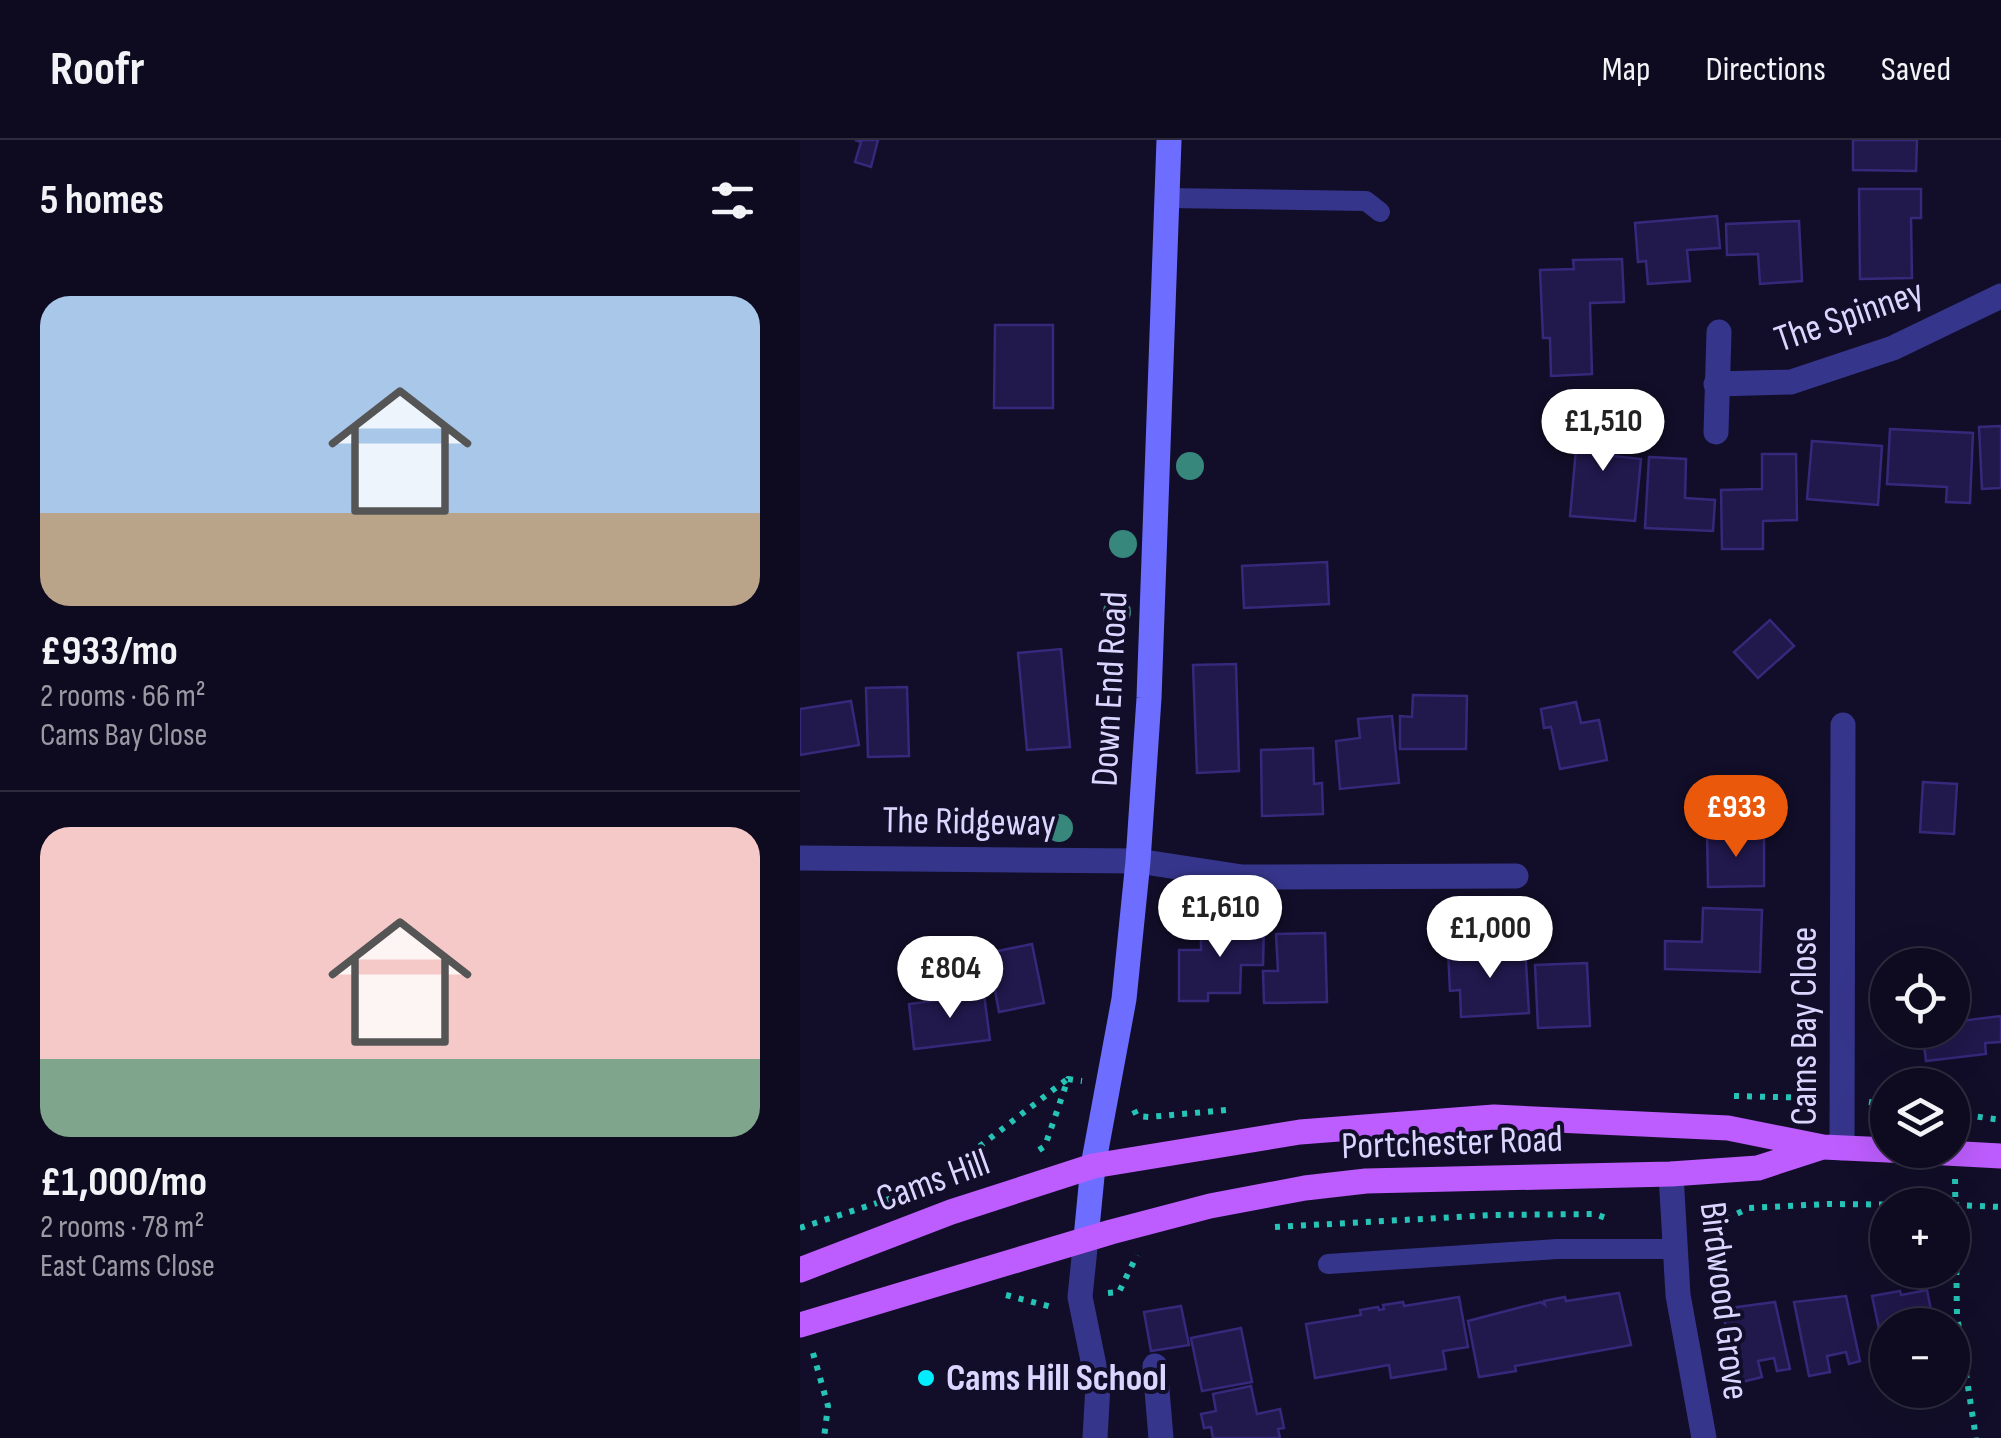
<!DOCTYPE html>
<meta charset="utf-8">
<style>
:root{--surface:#0e0a1f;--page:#171328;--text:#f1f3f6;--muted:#9b9aa4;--line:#2e2b3d;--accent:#ea580c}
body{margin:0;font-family:"Sofia Sans Condensed",sans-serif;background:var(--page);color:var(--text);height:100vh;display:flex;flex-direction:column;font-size:38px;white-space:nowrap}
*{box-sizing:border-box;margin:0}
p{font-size:32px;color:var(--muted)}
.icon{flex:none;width:55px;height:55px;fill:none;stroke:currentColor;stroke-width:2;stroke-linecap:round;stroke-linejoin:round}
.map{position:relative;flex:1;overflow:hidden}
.details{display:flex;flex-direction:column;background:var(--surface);width:800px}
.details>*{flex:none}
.controls{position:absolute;left:1070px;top:808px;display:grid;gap:20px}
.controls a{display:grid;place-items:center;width:100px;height:100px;border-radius:50%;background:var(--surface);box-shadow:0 10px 40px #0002,0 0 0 2px var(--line);font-size:50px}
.price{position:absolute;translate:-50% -85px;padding:0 22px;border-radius:35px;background:#fff;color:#222;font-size:32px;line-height:65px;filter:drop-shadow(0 2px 5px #0008)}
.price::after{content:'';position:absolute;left:50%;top:60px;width:30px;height:22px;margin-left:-15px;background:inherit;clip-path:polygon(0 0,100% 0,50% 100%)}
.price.selected{background:var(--accent);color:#fff}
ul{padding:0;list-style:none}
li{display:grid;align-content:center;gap:20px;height:530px;padding:0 40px}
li+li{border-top:2px solid var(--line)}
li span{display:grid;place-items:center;height:310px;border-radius:30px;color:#555}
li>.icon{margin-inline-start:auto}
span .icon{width:180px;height:180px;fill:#fffc;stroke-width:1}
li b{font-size:42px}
h2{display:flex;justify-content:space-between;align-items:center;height:120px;padding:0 40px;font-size:42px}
header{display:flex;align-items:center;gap:60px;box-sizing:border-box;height:140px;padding:0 50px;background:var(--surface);border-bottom:2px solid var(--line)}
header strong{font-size:48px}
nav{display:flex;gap:55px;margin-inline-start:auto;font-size:35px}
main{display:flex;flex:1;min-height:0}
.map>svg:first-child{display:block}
.building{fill:#21184c;stroke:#36287a;stroke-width:2.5}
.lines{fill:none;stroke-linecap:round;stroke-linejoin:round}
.path{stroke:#25c4b6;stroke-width:6;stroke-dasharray:5 8;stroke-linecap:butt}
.lane{stroke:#36358c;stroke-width:20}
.street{stroke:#36358c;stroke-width:25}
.secondary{stroke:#6d6eff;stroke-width:25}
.primary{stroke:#be5dff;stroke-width:25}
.tree{fill:#38877d}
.poi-dot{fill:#02edff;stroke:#120e29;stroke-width:4}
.labels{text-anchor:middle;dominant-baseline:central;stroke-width:8;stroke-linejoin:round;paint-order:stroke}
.street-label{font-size:38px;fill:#dad6ff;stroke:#120e29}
.poi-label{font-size:38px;font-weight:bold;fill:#dad6ff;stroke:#120e29;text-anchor:start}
</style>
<header>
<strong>Roofr</strong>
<nav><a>Map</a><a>Directions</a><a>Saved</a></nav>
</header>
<main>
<section class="details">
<h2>5 homes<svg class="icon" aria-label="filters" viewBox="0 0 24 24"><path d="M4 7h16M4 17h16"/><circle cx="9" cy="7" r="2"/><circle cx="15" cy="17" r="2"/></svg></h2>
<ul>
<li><span style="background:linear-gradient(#a9c7e8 70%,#b9a48a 0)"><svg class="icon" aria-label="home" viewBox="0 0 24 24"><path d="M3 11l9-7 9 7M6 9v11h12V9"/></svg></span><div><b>£933/mo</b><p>2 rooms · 66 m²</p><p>Cams Bay Close</p></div></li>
<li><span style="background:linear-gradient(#f6c9c9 75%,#7fa58c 0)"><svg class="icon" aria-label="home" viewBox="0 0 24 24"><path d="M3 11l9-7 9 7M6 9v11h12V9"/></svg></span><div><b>£1,000/mo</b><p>2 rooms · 78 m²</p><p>East Cams Close</p></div></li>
</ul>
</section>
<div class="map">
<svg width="1201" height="1298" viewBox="0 0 1201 1298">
<rect width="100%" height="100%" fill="#120e29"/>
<g class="building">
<path d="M 55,0 L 78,0 L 71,27 L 55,22 L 61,2 Z"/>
<path d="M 1053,0 L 1117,0 L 1116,31 L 1053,30 Z"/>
<path d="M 1059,49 L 1121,49 L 1121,78 L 1111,78 L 1112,138 L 1060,139 Z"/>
<path d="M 917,76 L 920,108 L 887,110 L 890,141 L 848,144 L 846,121 L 838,122 L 835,83 Z"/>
<path d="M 999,81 L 1002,141 L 960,144 L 958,114 L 927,115 L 926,84 Z"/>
<path d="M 822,119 L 824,162 L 790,163 L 792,234 L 751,236 L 750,198 L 743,198 L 740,130 L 774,129 L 773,120 Z"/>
<path d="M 195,185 L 253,185 L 253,268 L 194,268 Z"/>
<path d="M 779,276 L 817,279 L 814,316 L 841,319 L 835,381 L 770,376 Z"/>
<path d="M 1201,286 L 1201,348 L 1182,349 L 1179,287 Z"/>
<path d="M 1090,289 L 1173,293 L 1170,363 L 1146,362 L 1147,347 L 1087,344 Z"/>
<path d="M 1012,301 L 1082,306 L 1078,365 L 1007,359 Z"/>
<path d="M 962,314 L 996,314 L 997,380 L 963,381 L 963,409 L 922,409 L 921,350 L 962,349 Z"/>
<path d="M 849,317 L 886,319 L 885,358 L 915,360 L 913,391 L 845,388 Z"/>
<path d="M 527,422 L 529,464 L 444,468 L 442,426 Z"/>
<path d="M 970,480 L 994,506 L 958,538 L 934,512 Z"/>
<path d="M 261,509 L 270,607 L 227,610 L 218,513 Z"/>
<path d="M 436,524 L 439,631 L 397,633 L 393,525 Z"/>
<path d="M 107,547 L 109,616 L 68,617 L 66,548 Z"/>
<path d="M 613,555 L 667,556 L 666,609 L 600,609 L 600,576 L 612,577 Z"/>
<path d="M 51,561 L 59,605 L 0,615 L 0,569 Z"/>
<path d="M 776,562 L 781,583 L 799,580 L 807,620 L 760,629 L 751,587 L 744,588 L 741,569 Z"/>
<path d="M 592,576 L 599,643 L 540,649 L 536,601 L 560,598 L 558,579 Z"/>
<path d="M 513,608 L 514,644 L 522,643 L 523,674 L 462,676 L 461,610 Z"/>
<path d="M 1123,642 L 1157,644 L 1154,694 L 1120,692 Z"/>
<path d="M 964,693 L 964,746 L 908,747 L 907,694 Z"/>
<path d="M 903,768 L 962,770 L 960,832 L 865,829 L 865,801 L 902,802 Z"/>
<path d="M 401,783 L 464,784 L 463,825 L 441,825 L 440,853 L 408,853 L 408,861 L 379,861 L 379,810 L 401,810 Z"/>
<path d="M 525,793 L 527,862 L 464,863 L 463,831 L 478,831 L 476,794 Z"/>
<path d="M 232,804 L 244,863 L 199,872 L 188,813 Z"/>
<path d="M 725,806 L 729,873 L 661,877 L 660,850 L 650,851 L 648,811 Z"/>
<path d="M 787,823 L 790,886 L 738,888 L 735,825 Z"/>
<path d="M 183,846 L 190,900 L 114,909 L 109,864 L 166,857 L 165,848 Z"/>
<path d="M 1201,876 L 1201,902 L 1185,903 L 1186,914 L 1126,921 L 1122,890 L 1152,890 L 1152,882 Z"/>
<path d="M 1127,1150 L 1134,1185 L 1088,1185 L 1088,1231 L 1072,1156 L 1100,1151 L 1101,1155 Z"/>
<path d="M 819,1153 L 831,1205 L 715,1226 L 716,1231 L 679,1237 L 668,1181 L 741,1162 L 745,1165 L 744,1161 L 765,1157 L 766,1161 Z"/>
<path d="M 1046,1156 L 1060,1221 L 1049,1224 L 1046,1212 L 1027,1216 L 1030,1232 L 1009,1236 L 994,1162 Z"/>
<path d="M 659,1157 L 668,1207 L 643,1211 L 646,1229 L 591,1238 L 589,1225 L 515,1238 L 506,1184 L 561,1175 L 560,1170 L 578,1167 L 579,1170 L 584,1169 L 583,1165 L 603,1162 L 604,1166 Z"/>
<path d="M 975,1162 L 990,1229 L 977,1231 L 974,1218 L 958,1221 L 962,1237 L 938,1243 L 922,1169 Z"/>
<path d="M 381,1166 L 389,1205 L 351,1211 L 344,1172 Z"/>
<path d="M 441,1188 L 452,1242 L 402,1251 L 391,1198 Z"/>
<path d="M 451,1246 L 457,1274 L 480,1269 L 484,1288 L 478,1289 L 480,1298 L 413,1298 L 411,1287 L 404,1288 L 401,1274 L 416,1271 L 413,1254 Z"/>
</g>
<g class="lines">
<g class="path">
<path d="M 934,956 L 1017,958"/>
<path d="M 1069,962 L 1088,965"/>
<path d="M 334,970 L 337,976 L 349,977 L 427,970"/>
<path d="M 1152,973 L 1201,980"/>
<path d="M 239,1010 L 245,1006 L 268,939 L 282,941"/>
<path d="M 1155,1039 L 1157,1176 L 1176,1298"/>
<path d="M 128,1046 L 266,940"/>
<path d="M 1154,1065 L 1201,1067"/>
<path d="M 475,1087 L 694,1075 L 795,1074 L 811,1080"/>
<path d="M 0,1088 L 114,1051"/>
<path d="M 902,1090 L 949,1068 L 1028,1064 L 1140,1065"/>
<path d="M 308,1153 L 319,1152 L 337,1115"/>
<path d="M 206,1155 L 252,1167"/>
<path d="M 13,1213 L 28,1266 L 24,1298"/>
</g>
<g class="lane">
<path d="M 367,58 L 566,61 L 580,72"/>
<path d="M 528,1124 L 757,1109 L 875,1109"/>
</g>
<g class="street">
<path d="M 916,244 L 991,242 L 1093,208 L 1201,156"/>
<path d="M 916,292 L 919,192"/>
<path d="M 0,718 L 338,721 L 442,737 L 716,736"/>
<path d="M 1042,1008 L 1043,585"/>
<path d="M 871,1034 L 878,1155 L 904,1298"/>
<path d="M 286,1098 L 280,1157 L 298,1245 L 295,1298"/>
<path d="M 355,1226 L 361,1298"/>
</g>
<path class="secondary" d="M 286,1098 L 293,1026 L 324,859 L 338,721 L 349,558 L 369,0"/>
<g class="primary">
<path d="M 1090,1010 L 1201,1016"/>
<path d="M 0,1130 L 151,1072 L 293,1026 L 500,992 L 694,977 L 928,988 L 1023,1007 L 1088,1010"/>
<path d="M 0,1185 L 311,1092 L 410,1066 L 505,1048 L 566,1041 L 871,1034 L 958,1028 L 1019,1008"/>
</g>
</g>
<g class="tree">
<circle cx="390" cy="326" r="14"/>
<circle cx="323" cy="404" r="14"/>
<circle cx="317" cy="472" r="14"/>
<circle cx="259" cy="688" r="14"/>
</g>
<circle class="poi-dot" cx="126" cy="1238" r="10"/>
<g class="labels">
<g class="street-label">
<text transform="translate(1049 176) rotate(-19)">The Spinney</text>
<text transform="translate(310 549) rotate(-87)">Down End Road</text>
<text transform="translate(169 682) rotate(1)">The Ridgeway</text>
<text transform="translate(1004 886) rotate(-90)">Cams Bay Close</text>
<text transform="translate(652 1003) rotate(-2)">Portchester Road</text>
<text transform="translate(133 1041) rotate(-20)">Cams Hill</text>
<text transform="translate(924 1161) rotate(83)">Birdwood Grove</text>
</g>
<g class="poi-label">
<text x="146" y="1238">Cams Hill School</text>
</g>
</g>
</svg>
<div class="controls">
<a><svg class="icon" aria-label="locate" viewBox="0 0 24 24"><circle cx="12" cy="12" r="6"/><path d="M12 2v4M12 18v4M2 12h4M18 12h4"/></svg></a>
<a><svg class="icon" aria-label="layers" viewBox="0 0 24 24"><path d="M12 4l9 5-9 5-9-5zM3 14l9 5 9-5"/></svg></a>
<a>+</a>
<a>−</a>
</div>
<b class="price" style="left:803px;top:334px">£1,510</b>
<b class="price selected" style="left:936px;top:720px">£933</b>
<b class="price" style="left:420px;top:820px">£1,610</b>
<b class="price" style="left:690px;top:841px">£1,000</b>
<b class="price" style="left:150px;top:881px">£804</b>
</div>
</main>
